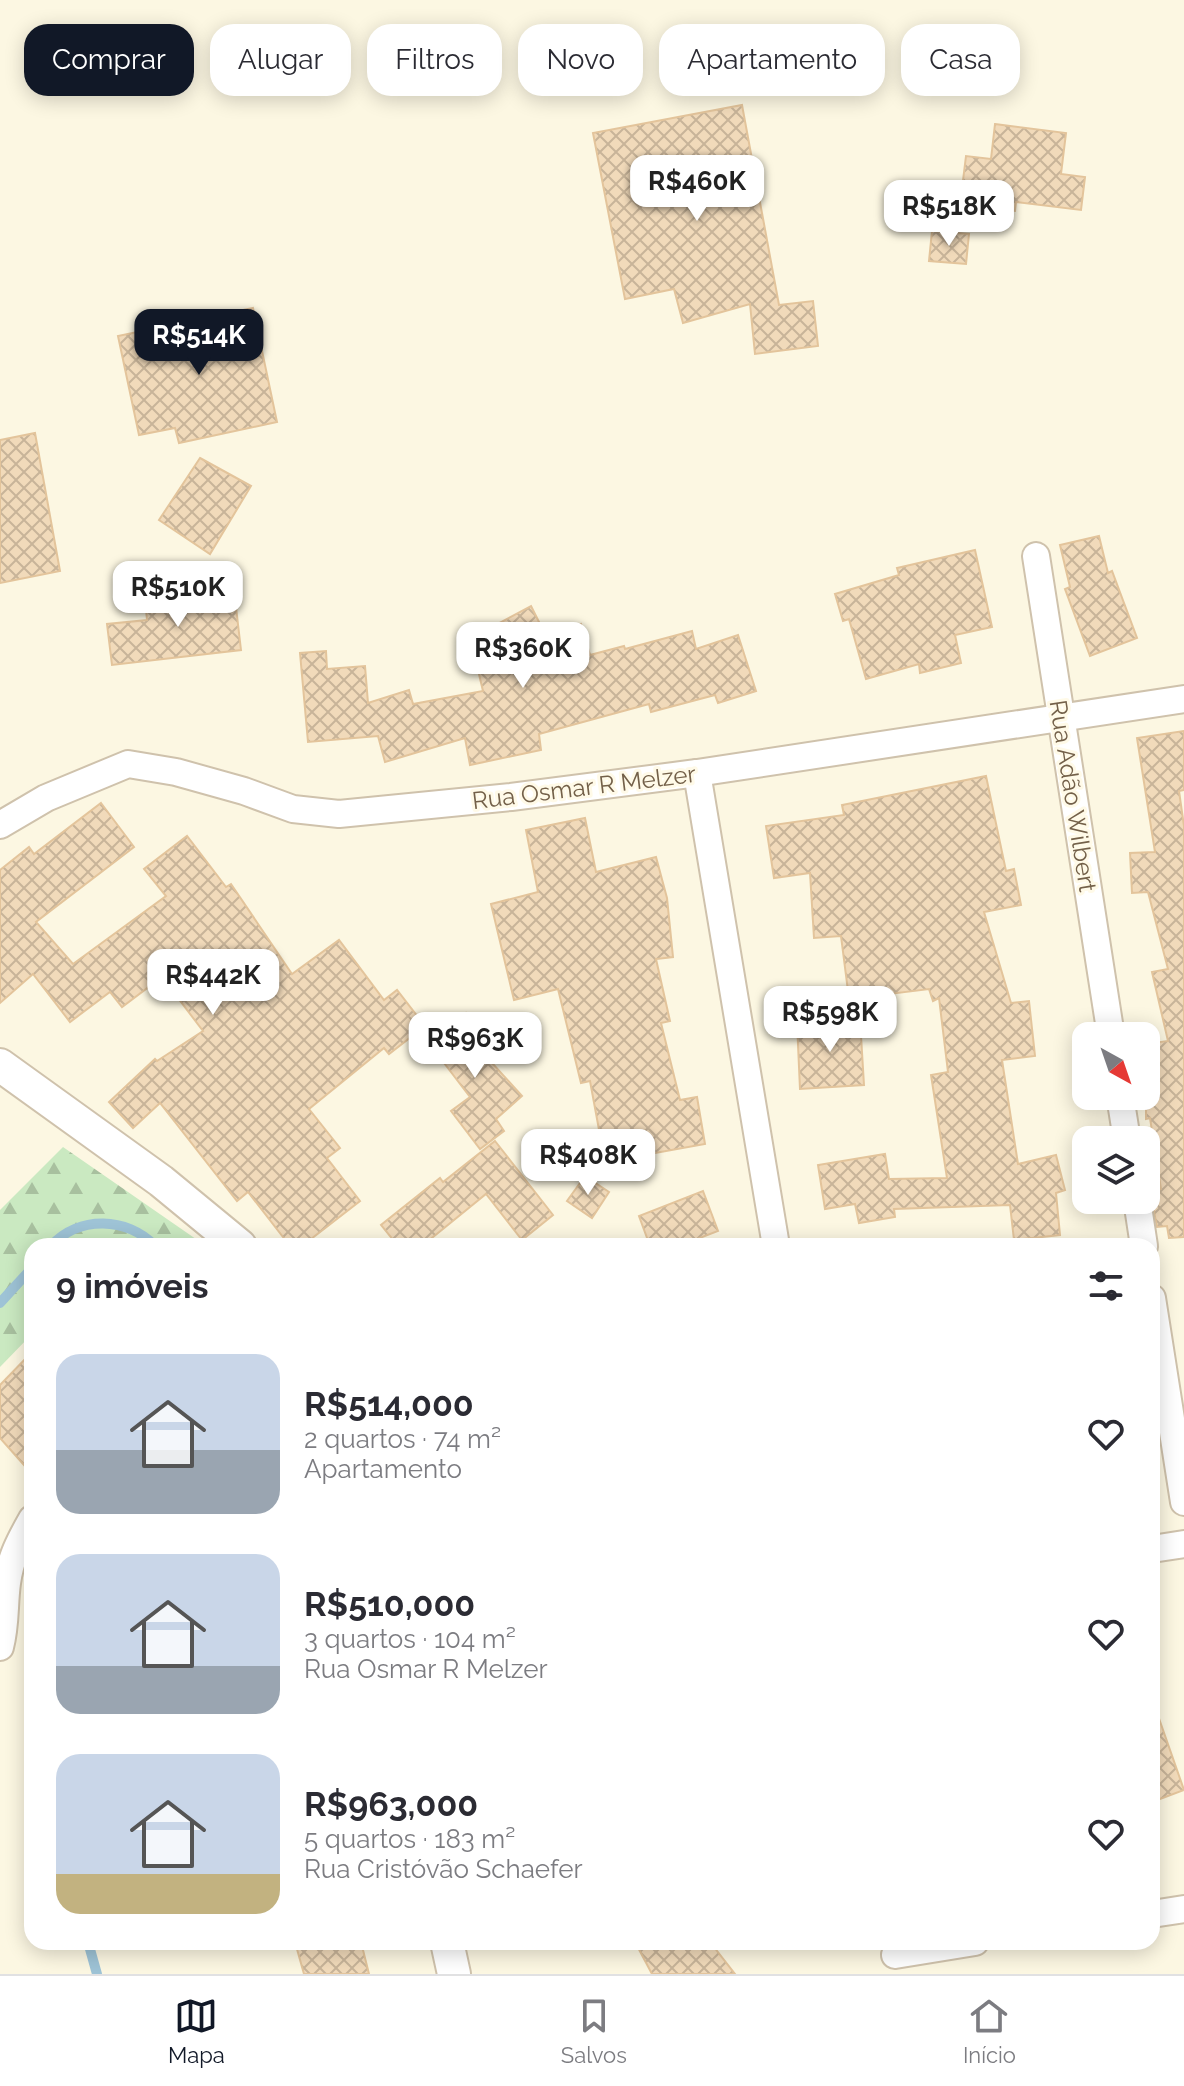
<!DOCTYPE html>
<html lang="pt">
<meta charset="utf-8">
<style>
:root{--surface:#fff;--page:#f7f7f7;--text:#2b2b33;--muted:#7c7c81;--line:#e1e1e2;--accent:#111827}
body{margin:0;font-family:Raleway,sans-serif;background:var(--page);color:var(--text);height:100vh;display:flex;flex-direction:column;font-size:30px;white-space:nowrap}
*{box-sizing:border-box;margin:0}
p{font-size:26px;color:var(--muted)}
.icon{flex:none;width:44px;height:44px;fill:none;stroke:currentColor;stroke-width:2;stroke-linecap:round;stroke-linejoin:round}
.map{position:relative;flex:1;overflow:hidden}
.details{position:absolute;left:24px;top:1238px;width:1136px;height:712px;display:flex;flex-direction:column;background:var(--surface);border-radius:24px;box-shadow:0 4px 20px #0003}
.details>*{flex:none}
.banner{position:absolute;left:24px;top:24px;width:1136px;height:72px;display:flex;gap:16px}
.needle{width:52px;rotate:140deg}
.fabs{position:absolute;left:1072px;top:1022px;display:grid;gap:16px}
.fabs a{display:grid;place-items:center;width:88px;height:88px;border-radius:16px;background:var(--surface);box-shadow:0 4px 20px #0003;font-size:40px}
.price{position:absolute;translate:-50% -68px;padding:0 18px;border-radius:16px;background:#fff;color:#222;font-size:26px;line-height:52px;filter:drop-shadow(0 2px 4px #0008)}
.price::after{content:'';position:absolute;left:50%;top:48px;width:24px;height:18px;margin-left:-12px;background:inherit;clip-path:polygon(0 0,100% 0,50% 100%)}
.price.active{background:var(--accent);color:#fff}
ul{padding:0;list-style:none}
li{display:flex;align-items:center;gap:24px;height:200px;padding:0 32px}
li span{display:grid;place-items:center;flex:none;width:224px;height:160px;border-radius:24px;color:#555}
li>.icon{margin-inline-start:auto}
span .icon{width:96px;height:96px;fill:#fffc;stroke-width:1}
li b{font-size:34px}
h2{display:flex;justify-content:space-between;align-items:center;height:96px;padding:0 32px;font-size:34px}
.chip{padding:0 28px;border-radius:24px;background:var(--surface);box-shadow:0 4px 20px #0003;font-size:28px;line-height:72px}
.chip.active{background:var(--accent);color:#fff}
.tabs{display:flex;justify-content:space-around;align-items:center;height:112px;border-top:2px solid var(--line);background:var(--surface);font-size:22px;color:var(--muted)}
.tabs a{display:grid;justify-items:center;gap:4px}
.tabs .active{color:var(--accent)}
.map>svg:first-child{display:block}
.forest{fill:url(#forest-firs)}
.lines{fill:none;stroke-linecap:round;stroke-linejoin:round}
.stream{stroke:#9ec3d6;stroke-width:10}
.building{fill:url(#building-cross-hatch);stroke:#e3c49b;stroke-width:2}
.minor-casing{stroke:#cfc2ac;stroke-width:30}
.tertiary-casing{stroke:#cfc2ac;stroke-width:36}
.minor{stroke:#fff;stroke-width:26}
.tertiary{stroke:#fff;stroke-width:32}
.labels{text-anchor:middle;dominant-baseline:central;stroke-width:6;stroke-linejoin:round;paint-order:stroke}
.street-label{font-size:24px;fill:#736049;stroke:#fffae8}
</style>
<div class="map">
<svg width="1184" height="1974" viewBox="0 0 1184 1974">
<defs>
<pattern id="forest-firs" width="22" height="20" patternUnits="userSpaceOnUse" patternTransform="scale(2)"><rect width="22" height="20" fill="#cae9c1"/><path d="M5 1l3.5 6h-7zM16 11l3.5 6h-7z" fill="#a8c09f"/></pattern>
<pattern id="building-cross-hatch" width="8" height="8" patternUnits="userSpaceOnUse" patternTransform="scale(2)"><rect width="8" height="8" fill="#f1daba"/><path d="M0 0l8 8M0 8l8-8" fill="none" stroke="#c8b499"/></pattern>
</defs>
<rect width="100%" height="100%" fill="#fcf7e2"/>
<path class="forest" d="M 63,1147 L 206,1246 L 32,1246 L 32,1334 L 0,1367 L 0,1210 Z"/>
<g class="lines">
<g class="stream">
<path d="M 51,1246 C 79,1215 127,1217 155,1246"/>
<path d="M 0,1303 L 32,1268"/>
<path d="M 88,1942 L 97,1974"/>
</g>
</g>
<g class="building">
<path d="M 742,105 L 779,305 L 813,301 L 818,346 L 755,354 L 750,304 L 683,323 L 674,289 L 625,299 L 593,133 Z"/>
<path d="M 995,124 L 1066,133 L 1061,174 L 1085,177 L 1081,210 L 1016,202 L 1015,211 L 960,205 L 966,156 L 991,159 Z"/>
<path d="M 932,231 L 969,234 L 966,264 L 929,261 Z"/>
<path d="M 253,308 L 277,422 L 179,443 L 175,428 L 139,435 L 118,336 Z"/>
<path d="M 35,433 L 60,571 L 0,583 L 0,440 Z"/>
<path d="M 200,458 L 251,486 L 210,554 L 159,520 Z"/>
<path d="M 1099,536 L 1108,573 L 1112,571 L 1137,638 L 1090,656 L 1065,589 L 1070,587 L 1060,545 Z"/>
<path d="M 975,550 L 992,627 L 955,635 L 961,663 L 920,673 L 919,664 L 866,679 L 849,619 L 843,621 L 835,594 L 899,575 L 897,568 Z"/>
<path d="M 234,590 L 241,650 L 112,665 L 107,624 L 147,620 L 145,599 Z"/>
<path d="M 531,606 L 545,634 L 581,624 L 590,655 L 624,646 L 625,649 L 692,631 L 696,649 L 738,635 L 756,691 L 718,703 L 715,695 L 651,712 L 649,704 L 539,734 L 541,750 L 470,765 L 465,738 L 385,762 L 378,736 L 308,742 L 300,653 L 326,651 L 327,669 L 365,666 L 368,703 L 409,690 L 413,704 L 483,691 L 469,632 L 494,626 Z"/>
<path d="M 1184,731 L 1184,790 L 1179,791 L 1184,826 L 1184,1237 L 1169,1238 L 1167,1226 L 1157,1227 L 1150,1191 L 1161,1189 L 1150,1118 L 1146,1119 L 1146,1044 L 1168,1041 L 1152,972 L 1168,969 L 1148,892 L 1132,893 L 1130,853 L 1155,852 L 1137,738 Z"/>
<path d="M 986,776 L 1006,871 L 1014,869 L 1021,905 L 984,912 L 1011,1003 L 1029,1001 L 1035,1056 L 1002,1060 L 1018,1164 L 1056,1155 L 1065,1190 L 1056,1193 L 1060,1235 L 1014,1240 L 1010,1205 L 894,1209 L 895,1217 L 859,1223 L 855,1204 L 825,1209 L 818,1165 L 885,1154 L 889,1179 L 947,1178 L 931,1075 L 948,1072 L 939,998 L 933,1001 L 929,989 L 849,999 L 841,936 L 814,938 L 810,873 L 774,878 L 766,826 L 844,815 L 842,805 Z"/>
<path d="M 101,803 L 134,847 L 36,922 L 73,964 L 166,896 L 144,869 L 187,836 L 226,887 L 231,884 L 292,974 L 339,940 L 384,1000 L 397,990 L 425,1026 L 389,1054 L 384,1048 L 309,1109 L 340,1148 L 327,1158 L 360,1201 L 302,1246 L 290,1246 L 248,1192 L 237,1201 L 160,1103 L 133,1128 L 109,1102 L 155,1059 L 157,1061 L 203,1031 L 162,977 L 122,1007 L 110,992 L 70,1022 L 33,974 L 0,1003 L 0,870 L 29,847 L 34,854 Z"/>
<path d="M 585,818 L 596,872 L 656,857 L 667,898 L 673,957 L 656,959 L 670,1021 L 661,1023 L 680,1100 L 697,1097 L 705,1144 L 605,1162 L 590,1081 L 581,1083 L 558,989 L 514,1000 L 491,904 L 538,892 L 526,830 Z"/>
<path d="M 466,1013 L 491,1046 L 482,1052 L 522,1096 L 496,1119 L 504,1131 L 480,1149 L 451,1111 L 470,1097 L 428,1042 Z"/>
<path d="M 860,1019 L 864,1085 L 800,1089 L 797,1022 Z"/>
<path d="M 495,1141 L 553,1215 L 522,1240 L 486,1194 L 422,1246 L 398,1246 L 381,1225 L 440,1178 L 443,1182 Z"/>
<path d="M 585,1176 L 609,1192 L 592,1218 L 567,1201 Z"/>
<path d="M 703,1191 L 718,1231 L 679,1246 L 650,1246 L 639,1216 Z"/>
<path d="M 32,1352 L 32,1474 L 0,1438 L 0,1385 Z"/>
<path d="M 1155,1707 L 1184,1790 L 1152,1802 L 1152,1708 Z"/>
<path d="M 295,1942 L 361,1942 L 369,1974 L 304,1974 Z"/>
<path d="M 635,1942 L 710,1942 L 735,1974 L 652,1974 Z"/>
</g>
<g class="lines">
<defs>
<g id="minor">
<path d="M 1036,556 L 1111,1036"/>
<path d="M 697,773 L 776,1246"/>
<path d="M 0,825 L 46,798 L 128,764 L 176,772 L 244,791 L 293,809 L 339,814 L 511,797 L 697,773 L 1184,699"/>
<path d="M 1120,1096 L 1127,1140"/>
<path d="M 1137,1200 L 1144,1246"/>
<path d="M 1152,1298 L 1184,1502"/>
<path d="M 1152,1549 L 1184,1544"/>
<path d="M 0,1647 C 6,1625 4,1605 7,1583 C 10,1559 20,1540 32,1519"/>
<path d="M 1152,1914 L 1184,1909"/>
<path d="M 895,1955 L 975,1942"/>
</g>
<g id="tertiary">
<path d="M 0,1065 L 161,1181 L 240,1246"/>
<path d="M 447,1942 L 454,1974"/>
</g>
</defs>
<use href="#minor" class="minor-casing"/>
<use href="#tertiary" class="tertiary-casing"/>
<use href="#minor" class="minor"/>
<use href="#tertiary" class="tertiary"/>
</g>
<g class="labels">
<g class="street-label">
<text transform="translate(584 787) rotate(-7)">Rua Osmar R Melzer</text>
<text transform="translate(1073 796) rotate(81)">Rua Adão Wilbert</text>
</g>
</g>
</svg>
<div class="fabs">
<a><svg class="needle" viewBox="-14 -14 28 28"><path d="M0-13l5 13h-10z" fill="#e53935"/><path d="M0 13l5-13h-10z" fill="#7c7c81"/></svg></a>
<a><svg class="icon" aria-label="layers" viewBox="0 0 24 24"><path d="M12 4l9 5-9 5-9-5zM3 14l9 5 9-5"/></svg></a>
</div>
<b class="price" style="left:697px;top:223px">R$460K</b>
<b class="price" style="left:949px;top:248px">R$518K</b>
<b class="price active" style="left:199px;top:377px">R$514K</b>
<b class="price" style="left:178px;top:629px">R$510K</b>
<b class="price" style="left:523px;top:690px">R$360K</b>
<b class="price" style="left:213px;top:1017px">R$442K</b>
<b class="price" style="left:830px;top:1054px">R$598K</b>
<b class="price" style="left:475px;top:1080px">R$963K</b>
<b class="price" style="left:588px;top:1197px">R$408K</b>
<div class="banner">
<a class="chip active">Comprar</a>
<a class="chip">Alugar</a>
<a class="chip">Filtros</a>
<a class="chip">Novo</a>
<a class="chip">Apartamento</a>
<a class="chip">Casa</a>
</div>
<section class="details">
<h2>9 imóveis<svg class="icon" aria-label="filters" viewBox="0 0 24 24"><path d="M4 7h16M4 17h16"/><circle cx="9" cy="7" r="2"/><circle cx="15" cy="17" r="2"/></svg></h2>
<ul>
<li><span style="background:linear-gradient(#c9d6e8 60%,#9aa5b1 0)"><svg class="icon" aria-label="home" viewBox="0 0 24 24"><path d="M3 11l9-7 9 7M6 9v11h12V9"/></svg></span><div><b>R$514,000</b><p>2 quartos · 74 m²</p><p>Apartamento</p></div><svg class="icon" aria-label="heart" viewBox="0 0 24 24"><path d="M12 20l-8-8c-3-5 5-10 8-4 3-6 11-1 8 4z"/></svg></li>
<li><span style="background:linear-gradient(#c9d6e8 70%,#9aa5b1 0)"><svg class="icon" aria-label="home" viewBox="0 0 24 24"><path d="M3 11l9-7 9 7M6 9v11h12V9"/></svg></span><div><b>R$510,000</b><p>3 quartos · 104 m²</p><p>Rua Osmar R Melzer</p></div><svg class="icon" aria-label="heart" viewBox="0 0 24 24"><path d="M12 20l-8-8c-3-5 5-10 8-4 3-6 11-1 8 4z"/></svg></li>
<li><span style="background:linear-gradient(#c9d6e8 75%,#c2b280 0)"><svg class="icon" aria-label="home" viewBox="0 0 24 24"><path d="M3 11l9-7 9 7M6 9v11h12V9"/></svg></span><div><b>R$963,000</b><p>5 quartos · 183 m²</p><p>Rua Cristóvão Schaefer</p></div><svg class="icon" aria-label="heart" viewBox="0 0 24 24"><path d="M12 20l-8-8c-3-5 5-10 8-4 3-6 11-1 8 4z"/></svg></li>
</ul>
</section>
</div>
<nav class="tabs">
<a class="active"><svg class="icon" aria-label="map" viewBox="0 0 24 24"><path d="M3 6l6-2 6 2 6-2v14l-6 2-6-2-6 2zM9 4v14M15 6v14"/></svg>Mapa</a>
<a><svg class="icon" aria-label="saved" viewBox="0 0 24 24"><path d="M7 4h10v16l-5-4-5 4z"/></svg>Salvos</a>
<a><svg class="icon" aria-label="home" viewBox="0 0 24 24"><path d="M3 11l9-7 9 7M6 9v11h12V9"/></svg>Início</a>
</nav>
